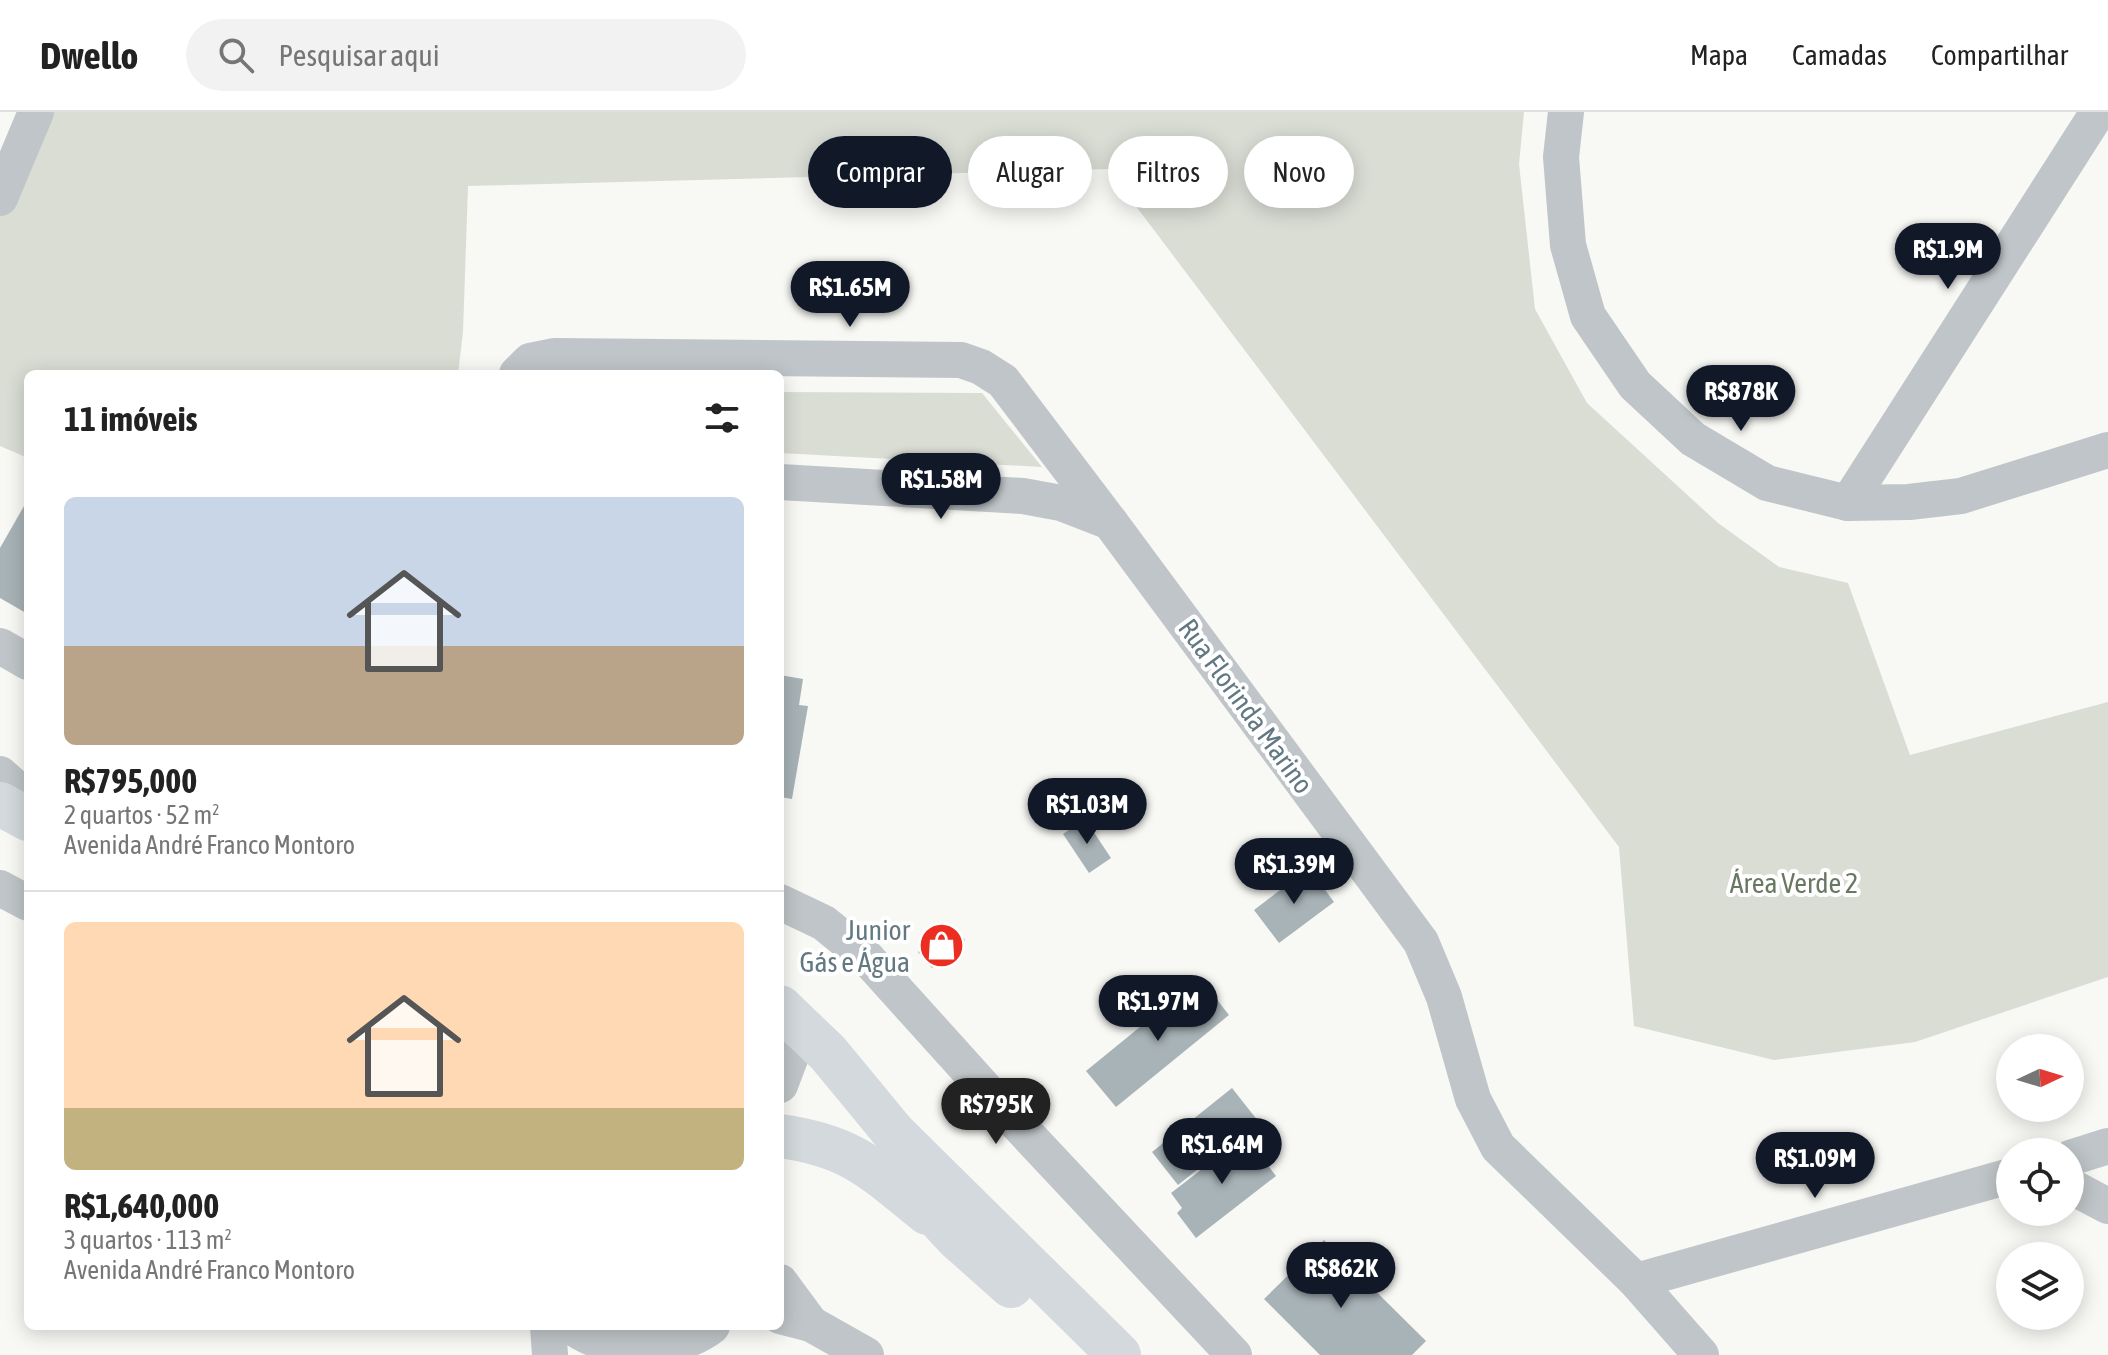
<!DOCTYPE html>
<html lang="pt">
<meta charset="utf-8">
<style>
:root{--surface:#fff;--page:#f2f2f2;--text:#222;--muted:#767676;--line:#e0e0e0;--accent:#111827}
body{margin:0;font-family:"Asap Condensed",sans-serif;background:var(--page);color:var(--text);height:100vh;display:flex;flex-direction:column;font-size:30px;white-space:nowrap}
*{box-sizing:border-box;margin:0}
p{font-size:26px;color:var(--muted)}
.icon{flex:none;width:44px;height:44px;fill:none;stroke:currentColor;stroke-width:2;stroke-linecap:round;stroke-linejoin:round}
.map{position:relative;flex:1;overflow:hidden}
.details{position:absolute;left:24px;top:258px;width:760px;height:960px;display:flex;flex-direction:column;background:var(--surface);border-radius:12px;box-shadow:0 4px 20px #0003}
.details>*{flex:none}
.hud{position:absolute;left:808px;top:24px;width:760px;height:72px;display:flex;gap:16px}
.needle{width:52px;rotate:86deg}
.tools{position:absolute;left:1996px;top:922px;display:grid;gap:16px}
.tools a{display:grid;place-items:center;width:88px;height:88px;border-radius:50%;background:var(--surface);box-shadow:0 4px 20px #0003;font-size:40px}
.price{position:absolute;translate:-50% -68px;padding:0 18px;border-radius:28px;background:var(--accent);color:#fff;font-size:26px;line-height:52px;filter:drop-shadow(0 2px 4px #0008)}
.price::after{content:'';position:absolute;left:50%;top:48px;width:24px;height:18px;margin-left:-12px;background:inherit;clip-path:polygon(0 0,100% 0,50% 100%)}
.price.selected{background:#222;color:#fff}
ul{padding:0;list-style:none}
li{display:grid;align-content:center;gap:16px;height:424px;padding:0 40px}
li+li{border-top:2px solid var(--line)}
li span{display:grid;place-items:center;height:248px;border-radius:12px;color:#555}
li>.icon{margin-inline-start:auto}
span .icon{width:144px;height:144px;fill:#fffc;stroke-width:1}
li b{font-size:34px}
h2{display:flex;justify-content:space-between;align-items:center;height:96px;padding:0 40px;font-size:34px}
.chip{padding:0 28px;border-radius:36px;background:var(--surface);box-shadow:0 4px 20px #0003;font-size:28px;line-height:72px}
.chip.selected{background:var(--accent);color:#fff}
header{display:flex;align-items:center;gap:48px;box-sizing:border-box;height:112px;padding:0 40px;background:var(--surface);border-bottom:2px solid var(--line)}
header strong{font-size:38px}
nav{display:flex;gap:44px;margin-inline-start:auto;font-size:28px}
.search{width:560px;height:72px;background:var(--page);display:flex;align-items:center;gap:20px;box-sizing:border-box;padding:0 28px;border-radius:44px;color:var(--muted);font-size:30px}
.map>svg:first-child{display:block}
.green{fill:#d9ddd4}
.building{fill:#a8b3b7}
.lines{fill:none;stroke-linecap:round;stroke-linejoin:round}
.minor{stroke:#bfc5c8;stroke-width:36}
.primary{stroke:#d3d9dc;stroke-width:44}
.labels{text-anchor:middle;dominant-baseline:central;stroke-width:8;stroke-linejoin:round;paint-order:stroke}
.street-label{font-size:28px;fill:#627982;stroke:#fff}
.park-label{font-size:28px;fill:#697961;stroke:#fff}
.poi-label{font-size:28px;fill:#627982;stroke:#fff;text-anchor:end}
</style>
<header>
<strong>Dwello</strong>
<div class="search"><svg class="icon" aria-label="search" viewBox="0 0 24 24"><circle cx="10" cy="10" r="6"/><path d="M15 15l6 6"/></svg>Pesquisar aqui</div>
<nav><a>Mapa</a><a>Camadas</a><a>Compartilhar</a></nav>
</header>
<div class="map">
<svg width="2108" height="1243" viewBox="0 0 2108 1243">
<rect width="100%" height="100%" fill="#f8f8f5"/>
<g class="green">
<path d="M 36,0 L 1524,0 L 1519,52 L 1535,197 L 1587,291 L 1718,411 L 1779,455 L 1848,471 L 1910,643 L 2108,590 L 2108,865 L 1915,930 L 1774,948 L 1634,914 L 1619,735 L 1108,57 L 468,74 L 463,220 L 458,262 L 28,262 L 28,346 L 0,334 L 0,86 Z"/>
<path d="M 780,280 L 982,281 L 1042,355 L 780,341 Z"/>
</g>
<g class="building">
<path d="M 28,387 L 28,497 L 26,501 L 0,486 L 0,436 Z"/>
<path d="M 780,563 L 803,567 L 799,593 L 808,594 L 792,687 L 780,685 Z"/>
<path d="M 1085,707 L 1111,746 L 1089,761 L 1063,722 Z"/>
<path d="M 1309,756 L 1334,790 L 1279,831 L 1254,798 Z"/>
<path d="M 950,812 L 965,828 L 932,856 L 918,840 Z"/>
<path d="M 1200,866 L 1229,903 L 1116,995 L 1086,959 Z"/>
<path d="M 1232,976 L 1258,1009 L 1178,1073 L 1152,1040 Z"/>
<path d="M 1245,1024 L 1276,1064 L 1196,1126 L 1177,1101 L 1182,1096 L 1171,1081 Z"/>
<path d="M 1324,1128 L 1426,1229 L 1412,1243 L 1320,1243 L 1264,1187 Z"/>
</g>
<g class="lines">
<g class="minor">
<path d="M 1566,0 L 1561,45 L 1568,133 L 1588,204 L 1635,273 L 1693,327 L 1767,371 L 1848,391 L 1909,390 L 1961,384 L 2108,338"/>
<path d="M 0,86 L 36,0"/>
<path d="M 517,262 L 530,249 L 555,244 L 961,248 L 981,255 L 1003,269 L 1110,410 L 1421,830 L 1444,885 L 1473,987 L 1498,1035 L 1636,1169 L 1701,1243"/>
<path d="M 780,370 L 1023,384 L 1061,391 L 1110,410"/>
<path d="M 1848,391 L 2098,0"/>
<path d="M 0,534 L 28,550"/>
<path d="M 0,662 L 28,687"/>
<path d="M 0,776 L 28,791"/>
<path d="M 780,790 L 824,811 L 867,846 L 1006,1000 L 1234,1243"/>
<path d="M 780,973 L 791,944"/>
<path d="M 2070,1046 L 2108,1034"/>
<path d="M 2070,1074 L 2108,1094"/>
<path d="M 1636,1169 L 2010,1064"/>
<path d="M 780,1170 L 811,1212"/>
<path d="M 780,1204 L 811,1212 L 866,1243"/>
<path d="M 548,1214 L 550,1243"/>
<path d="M 571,1214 C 609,1243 675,1243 712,1214"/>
</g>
<g class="primary">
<path d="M 0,692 L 28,707"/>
<path d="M 780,895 L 828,941 L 894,1021 L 1119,1243"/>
<path d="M 780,1024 C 852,1034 873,1057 927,1101"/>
<path d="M 909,1074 L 957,1126 L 1011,1174"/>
</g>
</g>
<defs>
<symbol id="shop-disc" viewBox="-11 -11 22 22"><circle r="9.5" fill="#eb2d22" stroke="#fff"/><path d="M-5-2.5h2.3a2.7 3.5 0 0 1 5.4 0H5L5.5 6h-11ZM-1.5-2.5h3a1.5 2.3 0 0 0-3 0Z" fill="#fff"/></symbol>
</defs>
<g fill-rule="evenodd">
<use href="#shop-disc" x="916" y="808" width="51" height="51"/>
</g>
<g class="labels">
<g class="street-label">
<text transform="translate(1246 594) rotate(54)">Rua Florinda Marino</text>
</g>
<g class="park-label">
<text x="1794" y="771">Área Verde 2</text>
</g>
<g class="poi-label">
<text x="910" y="818">Junior<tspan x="910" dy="32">Gás e Água</tspan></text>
</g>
</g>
</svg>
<div class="tools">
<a><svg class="needle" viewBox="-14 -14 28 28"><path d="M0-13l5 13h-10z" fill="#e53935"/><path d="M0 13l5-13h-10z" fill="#767676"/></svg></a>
<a><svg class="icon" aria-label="locate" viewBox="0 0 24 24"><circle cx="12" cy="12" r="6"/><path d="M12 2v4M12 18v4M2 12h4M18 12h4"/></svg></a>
<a><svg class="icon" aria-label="layers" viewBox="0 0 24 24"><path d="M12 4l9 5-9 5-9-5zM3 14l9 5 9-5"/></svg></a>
</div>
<b class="price" style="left:1948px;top:179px">R$1.9M</b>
<b class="price" style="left:850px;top:217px">R$1.65M</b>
<b class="price" style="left:1741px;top:321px">R$878K</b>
<b class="price" style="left:941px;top:409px">R$1.58M</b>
<b class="price" style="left:1087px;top:734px">R$1.03M</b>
<b class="price" style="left:1294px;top:794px">R$1.39M</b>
<b class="price" style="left:1158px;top:931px">R$1.97M</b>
<b class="price selected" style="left:996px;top:1034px">R$795K</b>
<b class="price" style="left:1222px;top:1074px">R$1.64M</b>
<b class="price" style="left:1815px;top:1088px">R$1.09M</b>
<b class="price" style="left:1341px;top:1198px">R$862K</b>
<div class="hud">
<a class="chip selected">Comprar</a>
<a class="chip">Alugar</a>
<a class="chip">Filtros</a>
<a class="chip">Novo</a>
</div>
<section class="details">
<h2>11 imóveis<svg class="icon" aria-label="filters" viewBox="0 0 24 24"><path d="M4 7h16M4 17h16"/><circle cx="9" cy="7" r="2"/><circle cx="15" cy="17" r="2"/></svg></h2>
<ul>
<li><span style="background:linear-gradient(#c9d6e8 60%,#b9a48a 0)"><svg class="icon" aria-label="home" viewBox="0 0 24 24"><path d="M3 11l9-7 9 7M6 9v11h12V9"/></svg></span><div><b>R$795,000</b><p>2 quartos · 52 m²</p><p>Avenida André Franco Montoro</p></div></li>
<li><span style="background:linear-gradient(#ffd9b3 75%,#c2b280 0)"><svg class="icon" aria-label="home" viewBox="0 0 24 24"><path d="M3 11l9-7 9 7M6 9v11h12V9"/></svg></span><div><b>R$1,640,000</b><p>3 quartos · 113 m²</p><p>Avenida André Franco Montoro</p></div></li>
</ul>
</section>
</div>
